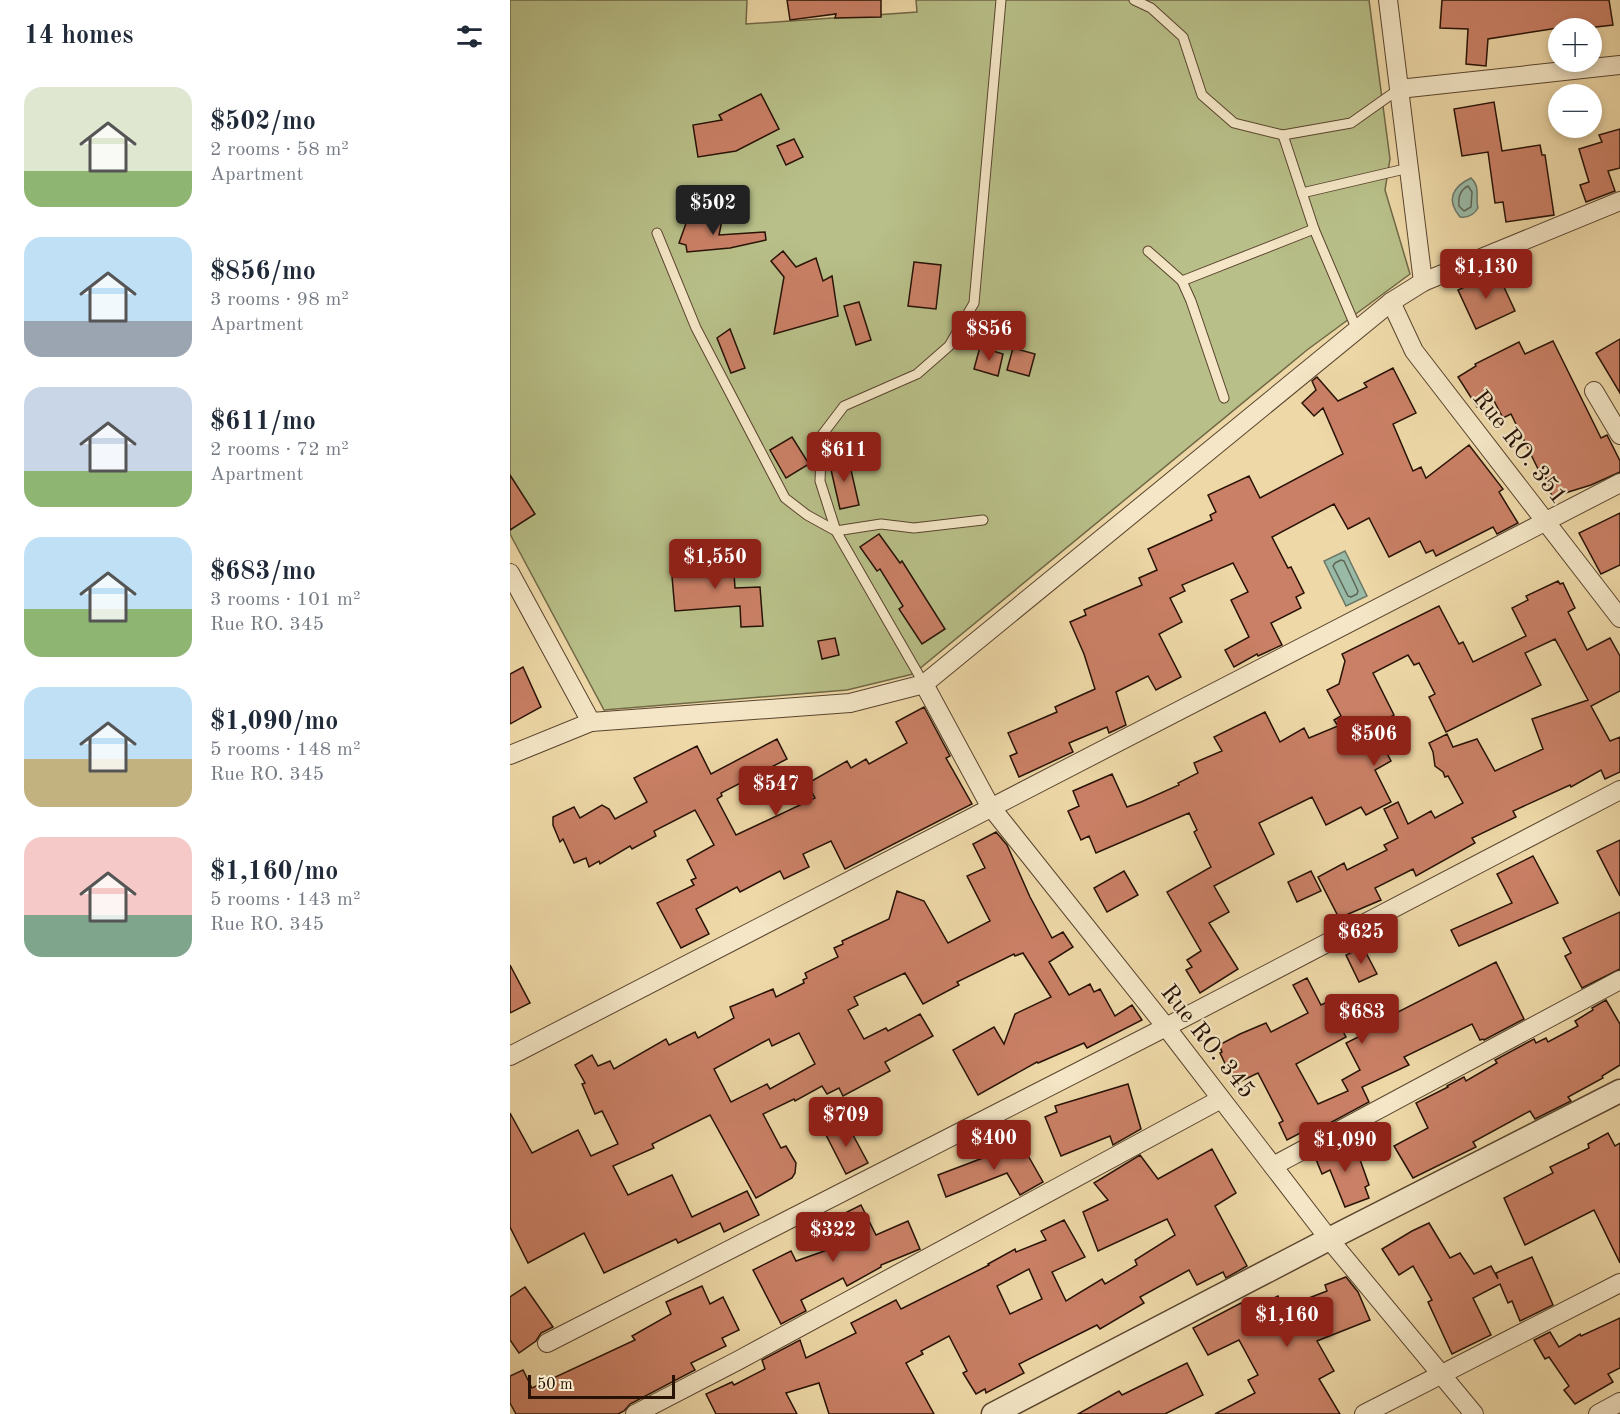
<!DOCTYPE html>
<meta charset="utf-8">
<style>
:root{--surface:#fff;--page:#f6f6f7;--text:#1f2937;--muted:#747a83;--accent:#8f2418}
body{margin:0;font-family:"Old Standard TT",serif;background:var(--page);color:var(--text);height:100vh;display:flex;flex-direction:column;font-size:22px;white-space:nowrap}
*{box-sizing:border-box;margin:0}
p{font-size:20px;color:var(--muted)}
.icon{flex:none;width:33px;height:33px;fill:none;stroke:currentColor;stroke-width:2;stroke-linecap:round;stroke-linejoin:round}
.map{position:relative;flex:1;overflow:hidden}
.details{display:flex;flex-direction:column;background:var(--surface);width:510px}
.details>*{flex:none}
.buttons{position:absolute;left:1038px;top:18px;display:grid;gap:12px}
.buttons a{display:grid;place-items:center;width:54px;height:54px;border-radius:50%;background:var(--surface);box-shadow:0 3px 9px #0003;font-size:30px}
.scale{position:absolute;left:18px;bottom:15px;width:147px;box-sizing:border-box;padding-left:6px;border:3px solid #271205;border-top:0;font-size:16px;line-height:21px;white-space:nowrap;color:#271205;-webkit-text-stroke:4px #f4e6c6;paint-order:stroke}
.price{position:absolute;translate:-50% -51px;padding:0 14px;border-radius:6px;background:var(--accent);color:#fff;font-size:20px;line-height:39px;filter:drop-shadow(0 2px 3px #0008)}
.price::after{content:'';position:absolute;left:50%;top:36px;width:18px;height:14px;margin-left:-9px;background:inherit;clip-path:polygon(0 0,100% 0,50% 100%)}
.price.on{background:#222;color:#fff}
ul{padding:0;list-style:none}
li{display:flex;align-items:center;gap:18px;height:150px;padding:0 24px}
li span{display:grid;place-items:center;flex:none;width:168px;height:120px;border-radius:18px;color:#555}
li>.icon{margin-inline-start:auto}
span .icon{width:72px;height:72px;fill:#fffc;stroke-width:1}
li b{font-size:26px}
h2{display:flex;justify-content:space-between;align-items:center;height:72px;padding:0 24px;font-size:26px}
main{display:flex;flex:1;min-height:0}
.map>svg:first-child{display:block}
.green{fill:#b8bf88;stroke:#706846;stroke-width:1.5}
.water{fill:#99baa6;stroke:#6b7766;stroke-width:1.5}
.lines{fill:none;stroke-linecap:round;stroke-linejoin:round}
.shore{stroke:#606656;stroke-width:1.5}
.building{fill:#ca8066;stroke:#271205;stroke-width:1.5;fill-rule:evenodd}
.service-casing{stroke:#59442e;stroke-width:11}
.minor-casing{stroke:#59442e;stroke-width:20}
.tertiary-casing{stroke:#59442e;stroke-width:25}
.service{stroke:#f4e6c6;stroke-width:9}
.minor{stroke:#f4e6c6;stroke-width:18}
.tertiary{stroke:#f4e6c6;stroke-width:22}
.labels{text-anchor:middle;dominant-baseline:central;stroke-width:4.5;stroke-linejoin:round;paint-order:stroke}
.street-label{font-size:24px;fill:#271205;stroke:#f4e6c6}
</style>
<main>
<section class="details">
<h2>14 homes<svg class="icon" aria-label="filters" viewBox="0 0 24 24"><path d="M4 7h16M4 17h16"/><circle cx="9" cy="7" r="2"/><circle cx="15" cy="17" r="2"/></svg></h2>
<ul>
<li><span style="background:linear-gradient(#dfe7d0 70%,#8fb573 0)"><svg class="icon" aria-label="home" viewBox="0 0 24 24"><path d="M3 11l9-7 9 7M6 9v11h12V9"/></svg></span><div><b>$502/mo</b><p>2 rooms · 58 m²</p><p>Apartment</p></div></li>
<li><span style="background:linear-gradient(#bfe0f5 70%,#9aa5b1 0)"><svg class="icon" aria-label="home" viewBox="0 0 24 24"><path d="M3 11l9-7 9 7M6 9v11h12V9"/></svg></span><div><b>$856/mo</b><p>3 rooms · 98 m²</p><p>Apartment</p></div></li>
<li><span style="background:linear-gradient(#c9d6e8 70%,#8fb573 0)"><svg class="icon" aria-label="home" viewBox="0 0 24 24"><path d="M3 11l9-7 9 7M6 9v11h12V9"/></svg></span><div><b>$611/mo</b><p>2 rooms · 72 m²</p><p>Apartment</p></div></li>
<li><span style="background:linear-gradient(#bfe0f5 60%,#8fb573 0)"><svg class="icon" aria-label="home" viewBox="0 0 24 24"><path d="M3 11l9-7 9 7M6 9v11h12V9"/></svg></span><div><b>$683/mo</b><p>3 rooms · 101 m²</p><p>Rue RO. 345</p></div></li>
<li><span style="background:linear-gradient(#bfe0f5 60%,#c2b280 0)"><svg class="icon" aria-label="home" viewBox="0 0 24 24"><path d="M3 11l9-7 9 7M6 9v11h12V9"/></svg></span><div><b>$1,090/mo</b><p>5 rooms · 148 m²</p><p>Rue RO. 345</p></div></li>
<li><span style="background:linear-gradient(#f6c9c9 65%,#7fa58c 0)"><svg class="icon" aria-label="home" viewBox="0 0 24 24"><path d="M3 11l9-7 9 7M6 9v11h12V9"/></svg></span><div><b>$1,160/mo</b><p>5 rooms · 143 m²</p><p>Rue RO. 345</p></div></li>
</ul>
</section>
<div class="map">
<svg width="1110" height="1414" viewBox="0 0 1110 1414">
<rect width="100%" height="100%" fill="#eed8a7"/>
<filter id="stains"><feTurbulence type="fractalNoise" baseFrequency=".00333" numOctaves="4"/><feColorMatrix values="0 0 0 0 .2 0 0 0 0 .09 0 0 0 0 .02 0 0 0 .5 -.17"/></filter>
<radialGradient id="worn" r=".72"><stop offset=".6" stop-color="#630" stop-opacity="0"/><stop offset="1" stop-color="#630" stop-opacity=".3"/></radialGradient>
<path class="green" d="M 0,0 L 237,0 L 236,24 L 407,12 L 406,0 L 859,0 L 880,159 L 875,190 L 900,274 L 797,350 L 403,674 L 337,690 L 94,710 L 0,534 Z"/>
<g class="water">
<path d="M 961,178 C 971,187 965,197 968,208 C 964,215 959,218 950,217 C 936,200 942,187 961,178 Z"/>
<path d="M 835,551 L 857,596 L 836,606 L 814,561 Z"/>
</g>
<g class="lines">
<g class="shore">
<path d="M 958,186 L 962,192 L 961,207 L 954,211 L 949,206 C 948,197 950,190 958,186 Z"/>
<path d="M 831,560 L 834,561 L 848,591 L 847,594 L 841,597 L 838,596 L 823,566 L 825,563 Z"/>
</g>
</g>
<g class="building">
<path d="M 277,0 L 371,0 L 371,17 L 325,18 L 326,14 L 280,20 Z"/>
<path d="M 932,0 L 1099,0 L 1103,25 L 1077,28 L 1048,28 L 978,39 L 976,66 L 956,64 L 958,29 L 930,28 Z"/>
<path d="M 251,94 L 269,129 L 226,151 L 188,157 L 183,125 L 212,120 L 209,115 Z"/>
<path d="M 984,102 L 992,151 L 1030,145 L 1032,155 L 1035,155 L 1044,215 L 996,222 L 993,202 L 985,203 L 978,152 L 952,156 L 944,109 Z"/>
<path d="M 1110,129 L 1110,168 L 1098,171 L 1105,191 L 1076,202 L 1070,185 L 1079,182 L 1069,149 L 1092,142 L 1089,135 Z"/>
<path d="M 284,139 L 293,157 L 276,165 L 267,146 Z"/>
<path d="M 179,215 L 212,220 L 209,235 L 255,232 L 256,240 L 220,248 L 177,252 L 176,245 L 169,243 Z"/>
<path d="M 273,251 L 286,267 L 306,258 L 313,281 L 322,276 L 328,316 L 264,334 L 274,277 L 261,261 Z"/>
<path d="M 404,262 L 431,265 L 426,309 L 398,306 Z"/>
<path d="M 987,272 L 1005,311 L 966,329 L 948,290 Z"/>
<path d="M 349,302 L 361,340 L 346,345 L 334,306 Z"/>
<path d="M 220,329 L 235,368 L 221,373 L 207,338 Z"/>
<path d="M 1110,339 L 1110,393 L 1086,353 Z"/>
<path d="M 1043,341 L 1091,438 L 1097,435 L 1110,461 L 1110,472 L 1081,485 L 1042,497 L 1036,478 L 1033,479 L 1001,414 L 993,418 L 982,397 L 967,407 L 948,377 L 966,366 L 965,364 L 1009,342 L 1015,354 Z"/>
<path d="M 470,347 L 493,354 L 488,376 L 464,369 Z"/>
<path d="M 503,348 L 525,354 L 519,376 L 497,370 Z"/>
<path d="M 883,368 L 906,413 L 883,424 L 903,471 L 911,467 L 916,478 L 959,445 L 993,489 L 989,492 L 1008,523 L 987,534 L 983,527 L 926,556 L 923,550 L 916,553 L 910,541 L 879,557 L 859,518 L 838,529 L 824,504 L 762,537 L 778,568 L 781,567 L 794,593 L 786,597 L 791,608 L 761,623 L 772,645 L 748,656 L 747,654 L 724,667 L 715,650 L 739,637 L 721,600 L 738,592 L 723,563 L 672,585 L 675,591 L 660,598 L 672,622 L 649,634 L 671,677 L 646,690 L 638,676 L 606,692 L 616,725 L 599,733 L 597,727 L 559,743 L 563,752 L 509,777 L 500,756 L 507,753 L 498,733 L 547,712 L 545,707 L 585,689 L 574,654 L 560,622 L 576,615 L 574,610 L 632,585 L 629,578 L 647,570 L 638,549 L 702,520 L 700,515 L 706,512 L 698,495 L 739,476 L 750,498 L 833,454 L 813,408 L 804,416 L 792,403 L 806,390 L 802,381 L 807,377 L 828,401 L 857,387 L 854,383 Z"/>
<path d="M 282,437 L 299,464 L 276,478 L 260,450 Z"/>
<path d="M 338,457 L 349,505 L 330,509 L 319,461 Z"/>
<path d="M 0,475 L 25,514 L 0,530 Z"/>
<path d="M 1110,513 L 1110,565 L 1091,574 L 1069,533 Z"/>
<path d="M 369,534 L 390,563 L 392,561 L 435,629 L 412,644 L 389,609 L 393,606 L 370,569 L 367,571 L 350,547 Z"/>
<path d="M 223,559 L 225,588 L 250,587 L 253,626 L 231,627 L 230,606 L 165,611 L 161,565 Z"/>
<path d="M 1048,581 L 1050,584 L 1053,583 L 1065,608 L 1058,612 L 1077,650 L 1100,638 L 1110,656 L 1110,691 L 1081,706 L 1100,741 L 1110,737 L 1110,772 L 1095,779 L 1091,770 L 1061,787 L 1060,785 L 1003,811 L 1006,817 L 962,838 L 965,843 L 906,876 L 903,869 L 865,888 L 871,900 L 829,918 L 808,877 L 834,863 L 837,870 L 877,850 L 874,845 L 888,838 L 874,809 L 888,802 L 898,824 L 921,811 L 925,818 L 953,803 L 938,776 L 935,777 L 933,772 L 925,766 L 923,752 L 919,743 L 937,734 L 943,747 L 967,739 L 985,771 L 1033,749 L 1022,719 L 1078,700 L 1045,639 L 1015,653 L 1031,685 L 936,732 L 919,697 L 925,694 L 909,663 L 904,665 L 898,655 L 863,673 L 884,715 L 863,727 L 881,761 L 865,770 L 881,802 L 856,815 L 851,807 L 816,825 L 802,797 L 749,823 L 764,854 L 704,886 L 719,912 L 699,923 L 728,969 L 690,993 L 676,970 L 682,967 L 677,960 L 691,951 L 657,892 L 701,867 L 684,832 L 687,830 L 679,813 L 586,853 L 579,836 L 571,840 L 558,811 L 569,806 L 563,791 L 602,774 L 617,807 L 631,802 L 669,785 L 668,783 L 688,773 L 684,763 L 712,751 L 704,737 L 755,712 L 770,742 L 794,728 L 799,738 L 828,726 L 824,720 L 831,716 L 817,690 L 829,684 L 835,661 L 832,654 L 929,606 L 949,644 L 953,642 L 963,662 L 1016,636 L 1002,608 L 1018,600 L 1016,596 Z"/>
<path d="M 325,638 L 329,655 L 312,659 L 308,641 Z"/>
<path d="M 13,667 L 31,707 L 0,724 L 0,674 Z"/>
<path d="M 414,707 L 440,756 L 436,758 L 462,804 L 335,869 L 321,841 L 293,854 L 299,867 L 274,879 L 270,871 L 230,892 L 227,887 L 186,909 L 199,934 L 171,948 L 147,903 L 184,885 L 181,880 L 186,878 L 177,860 L 204,845 L 185,810 L 144,831 L 146,836 L 122,849 L 120,846 L 90,864 L 89,861 L 79,867 L 76,858 L 64,863 L 53,839 L 50,842 L 43,825 L 43,817 L 64,807 L 70,818 L 92,805 L 99,809 L 105,819 L 137,802 L 124,778 L 187,746 L 201,774 L 267,739 L 277,759 L 211,793 L 212,796 L 207,799 L 226,835 L 305,798 L 298,786 L 302,784 L 300,782 L 337,761 L 341,768 L 356,759 L 359,764 L 397,743 L 386,722 Z"/>
<path d="M 486,832 L 497,845 L 520,897 L 542,938 L 553,932 L 563,947 L 539,962 L 559,995 L 580,984 L 584,992 L 590,989 L 605,1016 L 622,1005 L 632,1020 L 577,1048 L 574,1043 L 528,1063 L 527,1062 L 468,1095 L 443,1050 L 484,1027 L 494,1044 L 505,1014 L 541,997 L 513,953 L 505,956 L 504,954 L 447,982 L 449,985 L 413,1004 L 395,973 L 344,997 L 348,1005 L 338,1010 L 354,1039 L 376,1028 L 378,1031 L 410,1014 L 423,1036 L 375,1062 L 380,1071 L 333,1096 L 329,1088 L 317,1094 L 312,1086 L 285,1101 L 284,1099 L 253,1114 L 271,1148 L 276,1146 L 286,1163 L 285,1173 L 282,1178 L 246,1198 L 200,1115 L 142,1144 L 144,1148 L 103,1166 L 118,1195 L 162,1175 L 182,1217 L 237,1191 L 249,1215 L 214,1232 L 210,1223 L 168,1243 L 166,1239 L 94,1273 L 74,1233 L 18,1263 L 0,1227 L 0,1113 L 22,1153 L 68,1130 L 81,1156 L 108,1144 L 92,1111 L 85,1114 L 72,1084 L 75,1083 L 65,1065 L 82,1055 L 88,1066 L 100,1061 L 104,1069 L 156,1039 L 159,1045 L 185,1032 L 188,1038 L 224,1018 L 220,1007 L 263,989 L 266,997 L 294,983 L 293,980 L 297,978 L 295,973 L 328,957 L 324,948 L 333,944 L 332,941 L 379,919 L 387,891 L 414,901 L 438,943 L 480,921 L 457,876 L 475,868 L 463,844 ZM 289,1033 L 305,1064 L 260,1089 L 257,1084 L 221,1102 L 204,1069 L 259,1039 L 262,1046 Z"/>
<path d="M 1110,840 L 1110,896 L 1087,851 Z"/>
<path d="M 1023,856 L 1048,903 L 949,946 L 941,930 L 1002,903 L 987,874 Z"/>
<path d="M 614,871 L 628,895 L 597,912 L 584,888 Z"/>
<path d="M 801,871 L 811,891 L 787,902 L 778,882 Z"/>
<path d="M 1110,912 L 1110,969 L 1072,988 L 1055,956 L 1061,953 L 1053,938 Z"/>
<path d="M 853,947 L 867,974 L 849,982 L 836,955 Z"/>
<path d="M 986,962 L 1014,1019 L 974,1040 L 973,1039 L 970,1040 L 962,1024 L 894,1057 L 899,1065 L 852,1087 L 859,1102 L 796,1136 L 794,1131 L 777,1140 L 769,1123 L 773,1121 L 748,1073 L 725,1084 L 710,1053 L 712,1052 L 709,1045 L 730,1034 L 756,1023 L 761,1032 L 798,1013 L 783,985 L 797,978 L 811,1005 L 817,1002 L 836,1037 L 786,1064 L 808,1104 L 838,1091 L 832,1080 L 850,1070 L 836,1043 L 882,1020 L 880,1016 Z"/>
<path d="M 0,965 L 20,1003 L 0,1013 Z"/>
<path d="M 1096,1000 L 1110,1024 L 1110,1065 L 1092,1076 L 1093,1078 L 1058,1097 L 1061,1101 L 1025,1119 L 1020,1111 L 963,1142 L 966,1147 L 903,1178 L 884,1146 L 918,1128 L 906,1103 L 938,1087 L 937,1086 L 954,1077 L 956,1081 L 987,1063 L 985,1060 L 1024,1039 L 1026,1043 L 1036,1038 L 1038,1042 L 1068,1026 L 1065,1021 L 1083,1010 L 1082,1008 Z"/>
<path d="M 618,1084 L 631,1129 L 603,1145 L 600,1136 L 551,1156 L 535,1117 L 547,1112 L 545,1106 Z"/>
<path d="M 336,1122 L 358,1163 L 336,1174 L 315,1133 Z"/>
<path d="M 1098,1133 L 1105,1146 L 1110,1143 L 1110,1263 L 1084,1210 L 1015,1245 L 994,1198 L 1043,1173 L 1040,1167 L 1079,1148 L 1078,1144 Z"/>
<path d="M 508,1138 L 533,1182 L 510,1195 L 497,1173 L 436,1197 L 428,1175 L 486,1153 L 485,1151 Z"/>
<path d="M 834,1141 L 839,1153 L 841,1152 L 843,1156 L 848,1154 L 859,1185 L 855,1187 L 859,1198 L 835,1207 L 820,1170 L 812,1174 L 805,1157 Z"/>
<path d="M 702,1149 L 726,1193 L 705,1206 L 737,1266 L 716,1278 L 713,1272 L 687,1285 L 679,1270 L 630,1297 L 634,1303 L 590,1329 L 587,1325 L 509,1364 L 514,1373 L 476,1393 L 475,1389 L 466,1394 L 453,1373 L 457,1371 L 439,1336 L 411,1351 L 413,1354 L 396,1363 L 424,1414 L 319,1414 L 309,1383 L 276,1393 L 287,1414 L 206,1414 L 196,1394 L 222,1382 L 224,1385 L 255,1369 L 252,1360 L 290,1340 L 296,1358 L 346,1333 L 341,1323 L 386,1300 L 391,1309 L 479,1265 L 478,1264 L 505,1249 L 506,1252 L 536,1240 L 531,1231 L 554,1220 L 575,1257 L 542,1272 L 556,1301 L 592,1279 L 595,1284 L 627,1265 L 625,1260 L 665,1235 L 657,1219 L 588,1251 L 573,1212 L 598,1200 L 584,1183 L 630,1155 L 648,1179 ZM 519,1269 L 532,1299 L 500,1314 L 487,1286 Z"/>
<path d="M 351,1205 L 366,1235 L 398,1221 L 410,1249 L 371,1265 L 371,1267 L 337,1286 L 333,1278 L 291,1300 L 296,1311 L 271,1324 L 243,1270 L 281,1251 L 286,1261 L 334,1244 L 321,1220 Z"/>
<path d="M 919,1223 L 940,1258 L 950,1253 L 964,1274 L 981,1266 L 988,1279 L 986,1273 L 1022,1257 L 1043,1305 L 1010,1321 L 1002,1301 L 998,1303 L 990,1284 L 963,1298 L 981,1335 L 942,1354 L 918,1302 L 922,1300 L 903,1266 L 889,1275 L 872,1249 L 902,1231 Z"/>
<path d="M 836,1277 L 848,1292 L 860,1320 L 807,1341 L 824,1371 L 809,1379 L 830,1414 L 705,1414 L 745,1393 L 738,1380 L 748,1375 L 729,1340 L 698,1355 L 683,1328 L 731,1303 L 736,1311 L 768,1296 L 773,1308 L 817,1291 L 815,1285 Z"/>
<path d="M 192,1286 L 200,1304 L 213,1297 L 229,1330 L 212,1338 L 216,1346 L 181,1363 L 185,1370 L 120,1404 L 114,1411 L 108,1414 L 6,1414 L 0,1403 L 0,1376 L 13,1370 L 22,1388 L 125,1340 L 122,1336 L 161,1314 L 156,1302 Z"/>
<path d="M 15,1287 L 43,1327 L 31,1333 L 26,1341 L 9,1353 L 0,1340 L 0,1297 Z"/>
<path d="M 1110,1318 L 1110,1368 L 1098,1374 L 1103,1382 L 1065,1404 L 1054,1390 L 1059,1386 L 1039,1357 L 1035,1359 L 1024,1340 L 1040,1332 L 1049,1347 L 1070,1334 L 1071,1336 Z"/>
<path d="M 677,1363 L 693,1395 L 655,1414 L 568,1414 L 609,1391 L 612,1395 Z"/>
</g>
<g class="lines">
<defs>
<g id="service">
<path d="M 624,0 L 641,8 L 673,37 L 692,95 L 724,123 L 773,135 L 841,123 L 889,89"/>
<path d="M 773,135 L 804,229 L 847,330"/>
<path d="M 792,193 L 899,168"/>
<path d="M 147,233 L 186,328 L 275,498 L 297,515 L 326,531 L 371,524 L 404,528 L 473,520"/>
<path d="M 638,251 L 672,281 L 681,301 L 714,398"/>
<path d="M 672,281 L 804,229"/>
<path d="M 414,684 L 326,531 L 310,481 L 312,435 L 334,406 L 407,374 L 439,346 L 464,303 L 491,0"/>
</g>
<g id="minor">
<path d="M 878,0 L 913,282"/>
<path d="M 889,89 L 1110,65"/>
<path d="M 881,302 L 904,351 L 1110,618"/>
<path d="M 1084,391 L 1110,435"/>
<path d="M 0,573 L 81,722"/>
<path d="M 414,684 L 480,806 L 656,1027 L 819,1239 L 964,1414"/>
<path d="M 0,755 L 81,722 L 340,703 L 414,684 L 881,302 L 913,282 L 1110,201"/>
<path d="M 0,1056 L 1110,483"/>
<path d="M 763,1166 L 1110,980"/>
<path d="M 37,1343 L 656,1027 L 1110,790"/>
<path d="M 125,1414 L 229,1360 L 711,1099"/>
<path d="M 854,1414 L 1110,1283"/>
<path d="M 1088,1414 L 1110,1402"/>
</g>
<path id="tertiary" d="M 483,1414 L 819,1239 L 1110,1091"/>
</defs>
<use href="#service" class="service-casing"/>
<use href="#minor" class="minor-casing"/>
<use href="#tertiary" class="tertiary-casing"/>
<use href="#service" class="service"/>
<use href="#minor" class="minor"/>
<use href="#tertiary" class="tertiary"/>
</g>
<g class="labels">
<g class="street-label">
<text transform="translate(1009 448) rotate(52)">Rue RO. 351</text>
<text transform="translate(697 1042) rotate(52)">Rue RO. 345</text>
</g>
</g>
<rect width="100%" height="100%" filter="url(#stains)"/>
<rect width="100%" height="100%" fill="url(#worn)"/>
</svg>
<div class="buttons">
<a>+</a>
<a>−</a>
</div>
<div class="scale">50 m</div>
<b class="price on" style="left:203px;top:236px">$502</b>
<b class="price" style="left:976px;top:300px">$1,130</b>
<b class="price" style="left:479px;top:362px">$856</b>
<b class="price" style="left:334px;top:483px">$611</b>
<b class="price" style="left:205px;top:590px">$1,550</b>
<b class="price" style="left:864px;top:767px">$506</b>
<b class="price" style="left:266px;top:817px">$547</b>
<b class="price" style="left:851px;top:965px">$625</b>
<b class="price" style="left:852px;top:1045px">$683</b>
<b class="price" style="left:336px;top:1148px">$709</b>
<b class="price" style="left:484px;top:1171px">$400</b>
<b class="price" style="left:835px;top:1173px">$1,090</b>
<b class="price" style="left:323px;top:1263px">$322</b>
<b class="price" style="left:777px;top:1348px">$1,160</b>
</div>
</main>
